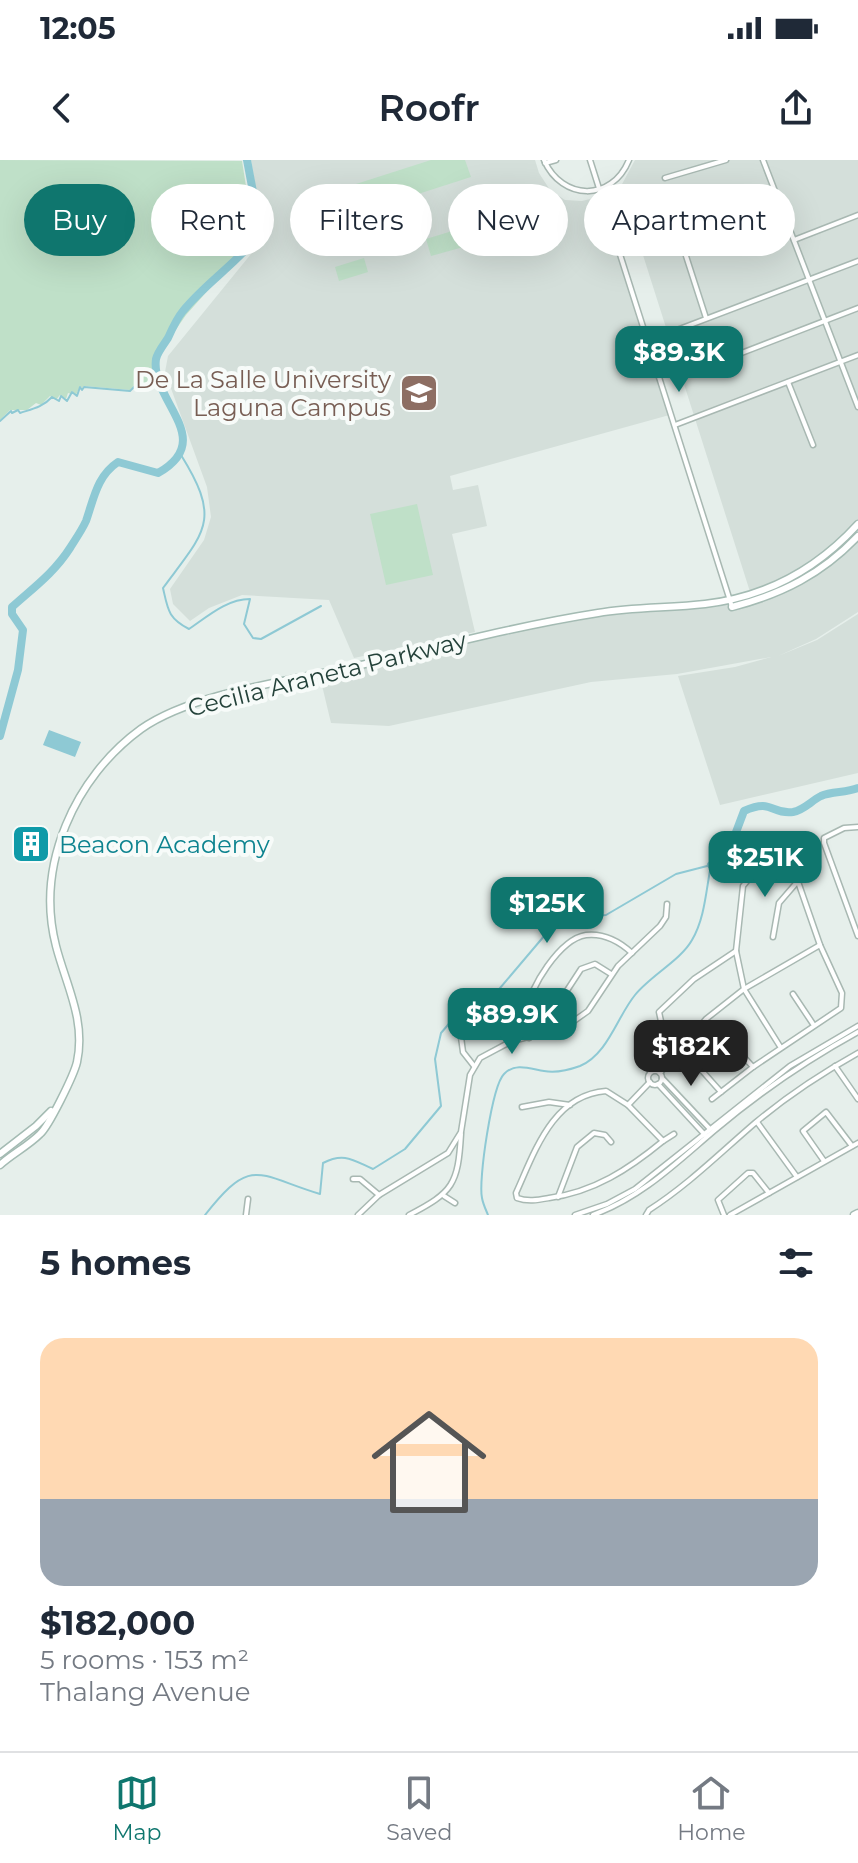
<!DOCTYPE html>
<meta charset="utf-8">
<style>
:root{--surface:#fff;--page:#f6f6f7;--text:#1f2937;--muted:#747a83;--line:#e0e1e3;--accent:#0f766e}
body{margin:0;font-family:Montserrat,sans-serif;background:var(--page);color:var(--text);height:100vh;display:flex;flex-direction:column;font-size:30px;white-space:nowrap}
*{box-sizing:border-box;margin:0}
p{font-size:26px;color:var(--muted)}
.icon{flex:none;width:44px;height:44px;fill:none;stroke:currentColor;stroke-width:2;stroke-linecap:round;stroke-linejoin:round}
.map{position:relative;height:1055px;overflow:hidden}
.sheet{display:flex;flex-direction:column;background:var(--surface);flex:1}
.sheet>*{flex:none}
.guide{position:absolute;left:24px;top:24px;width:810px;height:72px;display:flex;gap:16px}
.price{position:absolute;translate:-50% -68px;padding:0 18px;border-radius:16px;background:var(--accent);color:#fff;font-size:26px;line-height:52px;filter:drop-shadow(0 2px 4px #0008)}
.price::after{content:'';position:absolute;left:50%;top:48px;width:24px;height:18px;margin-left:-12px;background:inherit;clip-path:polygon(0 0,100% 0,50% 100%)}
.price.selected{background:#222;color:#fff}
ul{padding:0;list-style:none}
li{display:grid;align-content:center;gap:16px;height:424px;padding:0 40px}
li span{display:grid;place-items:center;height:248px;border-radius:24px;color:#555}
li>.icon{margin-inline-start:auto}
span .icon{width:144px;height:144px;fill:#fffc;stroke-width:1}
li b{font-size:34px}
h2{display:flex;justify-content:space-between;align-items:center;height:96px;padding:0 40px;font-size:34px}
.chip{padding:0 28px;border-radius:36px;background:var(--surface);box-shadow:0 8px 32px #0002;font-size:28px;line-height:72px}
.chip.selected{background:var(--accent);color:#fff}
.status{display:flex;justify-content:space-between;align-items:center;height:56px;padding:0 40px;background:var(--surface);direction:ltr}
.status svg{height:22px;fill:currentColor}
header{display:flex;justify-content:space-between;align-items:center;height:104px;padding:0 40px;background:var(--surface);font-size:36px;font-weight:600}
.dock{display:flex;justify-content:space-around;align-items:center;height:112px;border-top:2px solid var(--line);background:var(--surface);font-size:22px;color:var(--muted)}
.dock a{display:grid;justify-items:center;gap:4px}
.dock .selected{color:var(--accent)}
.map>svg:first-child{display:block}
.built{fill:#d4dfda}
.green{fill:#bfe0c8}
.water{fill:#8ec9d4}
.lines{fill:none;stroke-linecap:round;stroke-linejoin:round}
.stream{stroke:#8ec9d4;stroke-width:2}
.river{stroke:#8ec9d4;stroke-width:8}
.street-casing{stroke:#a8b8b2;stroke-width:7}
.secondary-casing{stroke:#a4bbb3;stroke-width:9}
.street{stroke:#fff;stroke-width:4}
.secondary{stroke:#fff;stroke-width:6}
.labels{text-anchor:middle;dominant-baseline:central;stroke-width:8;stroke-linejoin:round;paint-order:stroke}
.education-label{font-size:24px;fill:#785e54;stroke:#f7fbf9;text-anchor:end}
.street-label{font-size:24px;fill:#24423a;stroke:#f7fbf9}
.culture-label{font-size:24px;fill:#0d838f;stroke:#f7fbf9;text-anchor:start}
</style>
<div class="status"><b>12:05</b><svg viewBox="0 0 49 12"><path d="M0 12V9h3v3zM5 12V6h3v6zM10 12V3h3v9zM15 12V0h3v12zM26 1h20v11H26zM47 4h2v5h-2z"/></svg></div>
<header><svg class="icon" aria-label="back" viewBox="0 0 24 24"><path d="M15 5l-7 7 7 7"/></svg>Roofr<svg class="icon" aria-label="share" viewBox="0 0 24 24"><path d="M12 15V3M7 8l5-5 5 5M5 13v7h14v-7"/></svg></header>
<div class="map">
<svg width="858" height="1055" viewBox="0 0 858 1055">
<rect width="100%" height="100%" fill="#e6efeb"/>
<g class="built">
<path d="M 251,0 L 535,0 L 539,13 L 550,30 L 565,40 L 582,41 L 602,36 L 673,254 L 450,316 L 453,330 L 478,325 L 487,366 L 452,374 L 475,472 L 354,498 L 329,440 L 242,435 L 209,448 L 190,461 L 173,444 L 170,429 L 204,380 L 211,357 L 207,327 L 165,212 L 168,196 L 264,78 Z"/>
<path d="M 635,0 L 858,0 L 858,452 L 816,479 L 778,496 L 817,480 L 858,454 L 858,613 L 720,645 L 678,516 L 735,507 L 771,497 L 677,514 L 591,522 L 389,566 L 331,563 L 320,517 L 491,476 L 549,466 L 609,455 L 721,446 L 752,438 L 621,26 Z"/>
</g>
<g class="green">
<path d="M 0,0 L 242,1 L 249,45 L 259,73 L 186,155 L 156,198 L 157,216 L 143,229 L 141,223 L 137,222 L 130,230 L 84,226 L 82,228 L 80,226 L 76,235 L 72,231 L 71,234 L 68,233 L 66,239 L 60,235 L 56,240 L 50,236 L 41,245 L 36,243 L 27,250 L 10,250 L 0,260 Z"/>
<path d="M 431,0 L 465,0 L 471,17 L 365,51 L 356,24 Z"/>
<path d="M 462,68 L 467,86 L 431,96 L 426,79 Z"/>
<path d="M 364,98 L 368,112 L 339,121 L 335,107 Z"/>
<path d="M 417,344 L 433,415 L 386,425 L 370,354 Z"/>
</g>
<path class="water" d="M 49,570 L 81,582 L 75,597 L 43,585 Z"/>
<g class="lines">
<g class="stream">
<path d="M 0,261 L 11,251 L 12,253 L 18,250 L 20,253 C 32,249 43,247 52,237 L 59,241 L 61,236 L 67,241 L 72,232 L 77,236 L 80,227 L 82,230 L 84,227 L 130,231 L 137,224 L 139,226 L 141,224 L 142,231 L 158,216"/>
<path d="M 181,295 C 222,361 205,371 163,428 C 168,450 168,458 189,469 C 208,456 227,439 250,439 L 244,464 L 253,478 L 261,479 L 321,446"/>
<path d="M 205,1055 C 252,995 257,1015 320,1034 L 323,1003 C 344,992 353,1000 373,1009 L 405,989 L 441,946 L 435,899 L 441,873 L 453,859 L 489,841 L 556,762 L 573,751 L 587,756 L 606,755 L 676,714 L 711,705 C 706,730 705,758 692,780 C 681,800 650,816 635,835 C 617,857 608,894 580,906 C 569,910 555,913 544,911 C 531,909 515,902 504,914 C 492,926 478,1021 482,1038 C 483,1044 486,1050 488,1055"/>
</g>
<g class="river">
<path d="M 0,576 L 18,510 L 23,470 L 12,454 L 12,447 C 33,428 54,413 70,388 C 75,380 82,370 86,361 C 94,338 97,316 118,302 L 158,313 C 218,279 150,241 156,199 C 157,193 164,184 168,178 C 172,169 177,158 183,151 C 208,120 243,100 264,66 L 257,53 L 247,0"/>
<path d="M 711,705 L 727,696 L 744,651 C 773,638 771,655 793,652 C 804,650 811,641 821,636 C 832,631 846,633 858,628"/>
</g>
<defs>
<g id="street">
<path d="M 544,0 C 562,41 612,42 629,0"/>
<path d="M 590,0 L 732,447"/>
<path d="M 763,0 L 858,247"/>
<path d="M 545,3 L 556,0"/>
<path d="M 665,18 L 726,0"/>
<path d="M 794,80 L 858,55"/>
<path d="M 686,96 L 706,158"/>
<path d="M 648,181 L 858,101"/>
<path d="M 726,199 L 858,148"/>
<path d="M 788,222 L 813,285"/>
<path d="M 675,265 L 858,195"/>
<path d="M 858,667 L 844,668 L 824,678 L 824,683 L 858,776"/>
<path d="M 773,777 L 779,743 L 798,721"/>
<path d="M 793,834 L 813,864"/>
<path d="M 556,872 L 553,855 L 566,832 L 581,809 L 595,804 L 611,814"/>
<path d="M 529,878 C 527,869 525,861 526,853 C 529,828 560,779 586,775 C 604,773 619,781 632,793"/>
<path d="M 730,882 L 753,907"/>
<path d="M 474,906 L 463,892 L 461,877 L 477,860 L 486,857"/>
<path d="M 835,906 L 858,939"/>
<circle cx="655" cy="918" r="7"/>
<path d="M 660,913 L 706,859 L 744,829 L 820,785"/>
<path d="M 662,918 L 709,968"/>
<path d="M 658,924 L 705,975"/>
<path d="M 606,931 L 628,945 L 663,981 C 629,1009 594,1032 549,1038 C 538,1040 528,1042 517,1038 L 516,1033 C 535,991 553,935 606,931 Z"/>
<path d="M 721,932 L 662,866 L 659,852 L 694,819 L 736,791"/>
<path d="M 712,939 L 753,907 L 841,848 L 842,833 L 820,785 L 787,690 L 781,687 L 770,693 L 743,726 L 736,791 L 744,829 L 781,888"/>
<path d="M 628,945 L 650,922"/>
<path d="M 522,947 L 549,942 L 570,945"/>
<path d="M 757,962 L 797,1017"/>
<path d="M 663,981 L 674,974"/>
<path d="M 824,1001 L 803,971 L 826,952 L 852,986"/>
<path d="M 353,1019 L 360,1019 L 379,1035"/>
<path d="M 444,1036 L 455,1043"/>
<path d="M 558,1037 L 577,987 L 594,973 L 605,975 L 611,982"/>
<path d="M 246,1055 L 248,1039"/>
<path d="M 358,1055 L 379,1035 L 448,993 L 461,972 L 470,915 L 480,898 L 512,881 L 564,868 L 588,851 L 618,806 L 660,766 L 666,757 L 667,744"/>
<path d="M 409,1055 C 453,1032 458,1025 461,974"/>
<path d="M 575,1055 L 607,1044 L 635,1029 L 790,906 L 858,866"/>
<path d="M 593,1055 C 642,1037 676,1003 715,970 C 760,932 807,900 858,872"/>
<path d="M 646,1055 L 649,1050 C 688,1025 720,993 755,963 C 786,937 822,913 858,893"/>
<path d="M 724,1055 L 718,1040 L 748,1013 L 753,1013 L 769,1033"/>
<path d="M 730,1055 L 858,983"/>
</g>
<g id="secondary">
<path d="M 732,447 C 782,434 822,414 858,376"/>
<path d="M 0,994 L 36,966 L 51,951"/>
<path d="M 0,1005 C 12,994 28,986 40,974 C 49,966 74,915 77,902 C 86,860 66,825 56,786 C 35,705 75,617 141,569 C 192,533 289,521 352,507 C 434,488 515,466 598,453 C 633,447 670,448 705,444 C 765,437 817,409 858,364"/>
<path d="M 854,1055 L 858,1053"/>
</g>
</defs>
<use href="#street" class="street-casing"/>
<use href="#secondary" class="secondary-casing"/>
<use href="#street" class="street"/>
<use href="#secondary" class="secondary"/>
</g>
<defs>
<symbol id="university-square" viewBox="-11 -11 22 22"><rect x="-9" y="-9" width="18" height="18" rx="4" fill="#8d6e63" stroke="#f7fbf9"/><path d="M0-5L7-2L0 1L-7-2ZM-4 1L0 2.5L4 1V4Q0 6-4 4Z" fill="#fff"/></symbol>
<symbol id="building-square" viewBox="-11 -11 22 22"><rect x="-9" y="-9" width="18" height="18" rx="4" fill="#0f9aa8" stroke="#f7fbf9"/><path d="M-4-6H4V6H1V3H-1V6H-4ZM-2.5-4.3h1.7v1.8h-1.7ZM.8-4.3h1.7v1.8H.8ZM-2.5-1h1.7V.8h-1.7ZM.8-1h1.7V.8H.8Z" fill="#fff"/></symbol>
</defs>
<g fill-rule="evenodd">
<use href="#university-square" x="397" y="211" width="44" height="44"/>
<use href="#building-square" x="9" y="662" width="44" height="44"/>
</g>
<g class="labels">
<g class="education-label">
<text x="391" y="219">De La Salle University<tspan x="391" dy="28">Laguna Campus</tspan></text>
</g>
<g class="street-label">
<text transform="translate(327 514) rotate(-14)">Cecilia Araneta Parkway</text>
</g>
<g class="culture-label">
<text x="59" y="684">Beacon Academy</text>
</g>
</g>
</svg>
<b class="price" style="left:679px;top:234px">$89.3K</b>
<b class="price" style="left:765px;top:739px">$251K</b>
<b class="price" style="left:547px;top:785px">$125K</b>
<b class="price" style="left:512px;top:896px">$89.9K</b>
<b class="price selected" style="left:691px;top:928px">$182K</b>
<div class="guide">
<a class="chip selected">Buy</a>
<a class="chip">Rent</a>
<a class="chip">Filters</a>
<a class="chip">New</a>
<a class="chip">Apartment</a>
</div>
</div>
<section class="sheet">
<h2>5 homes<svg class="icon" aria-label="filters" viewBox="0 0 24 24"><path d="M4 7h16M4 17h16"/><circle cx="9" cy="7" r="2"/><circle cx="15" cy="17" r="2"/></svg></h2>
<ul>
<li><span style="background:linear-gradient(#ffd9b3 65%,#9aa5b1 0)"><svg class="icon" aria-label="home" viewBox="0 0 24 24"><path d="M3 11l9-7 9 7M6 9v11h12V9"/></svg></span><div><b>$182,000</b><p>5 rooms · 153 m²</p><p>Thalang Avenue</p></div></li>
</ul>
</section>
<nav class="dock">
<a class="selected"><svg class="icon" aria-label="map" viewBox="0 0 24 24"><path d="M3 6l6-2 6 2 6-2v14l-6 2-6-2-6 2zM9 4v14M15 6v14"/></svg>Map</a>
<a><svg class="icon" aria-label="saved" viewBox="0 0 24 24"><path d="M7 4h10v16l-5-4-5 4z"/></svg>Saved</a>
<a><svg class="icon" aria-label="home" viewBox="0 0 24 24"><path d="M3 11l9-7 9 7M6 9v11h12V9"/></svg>Home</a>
</nav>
